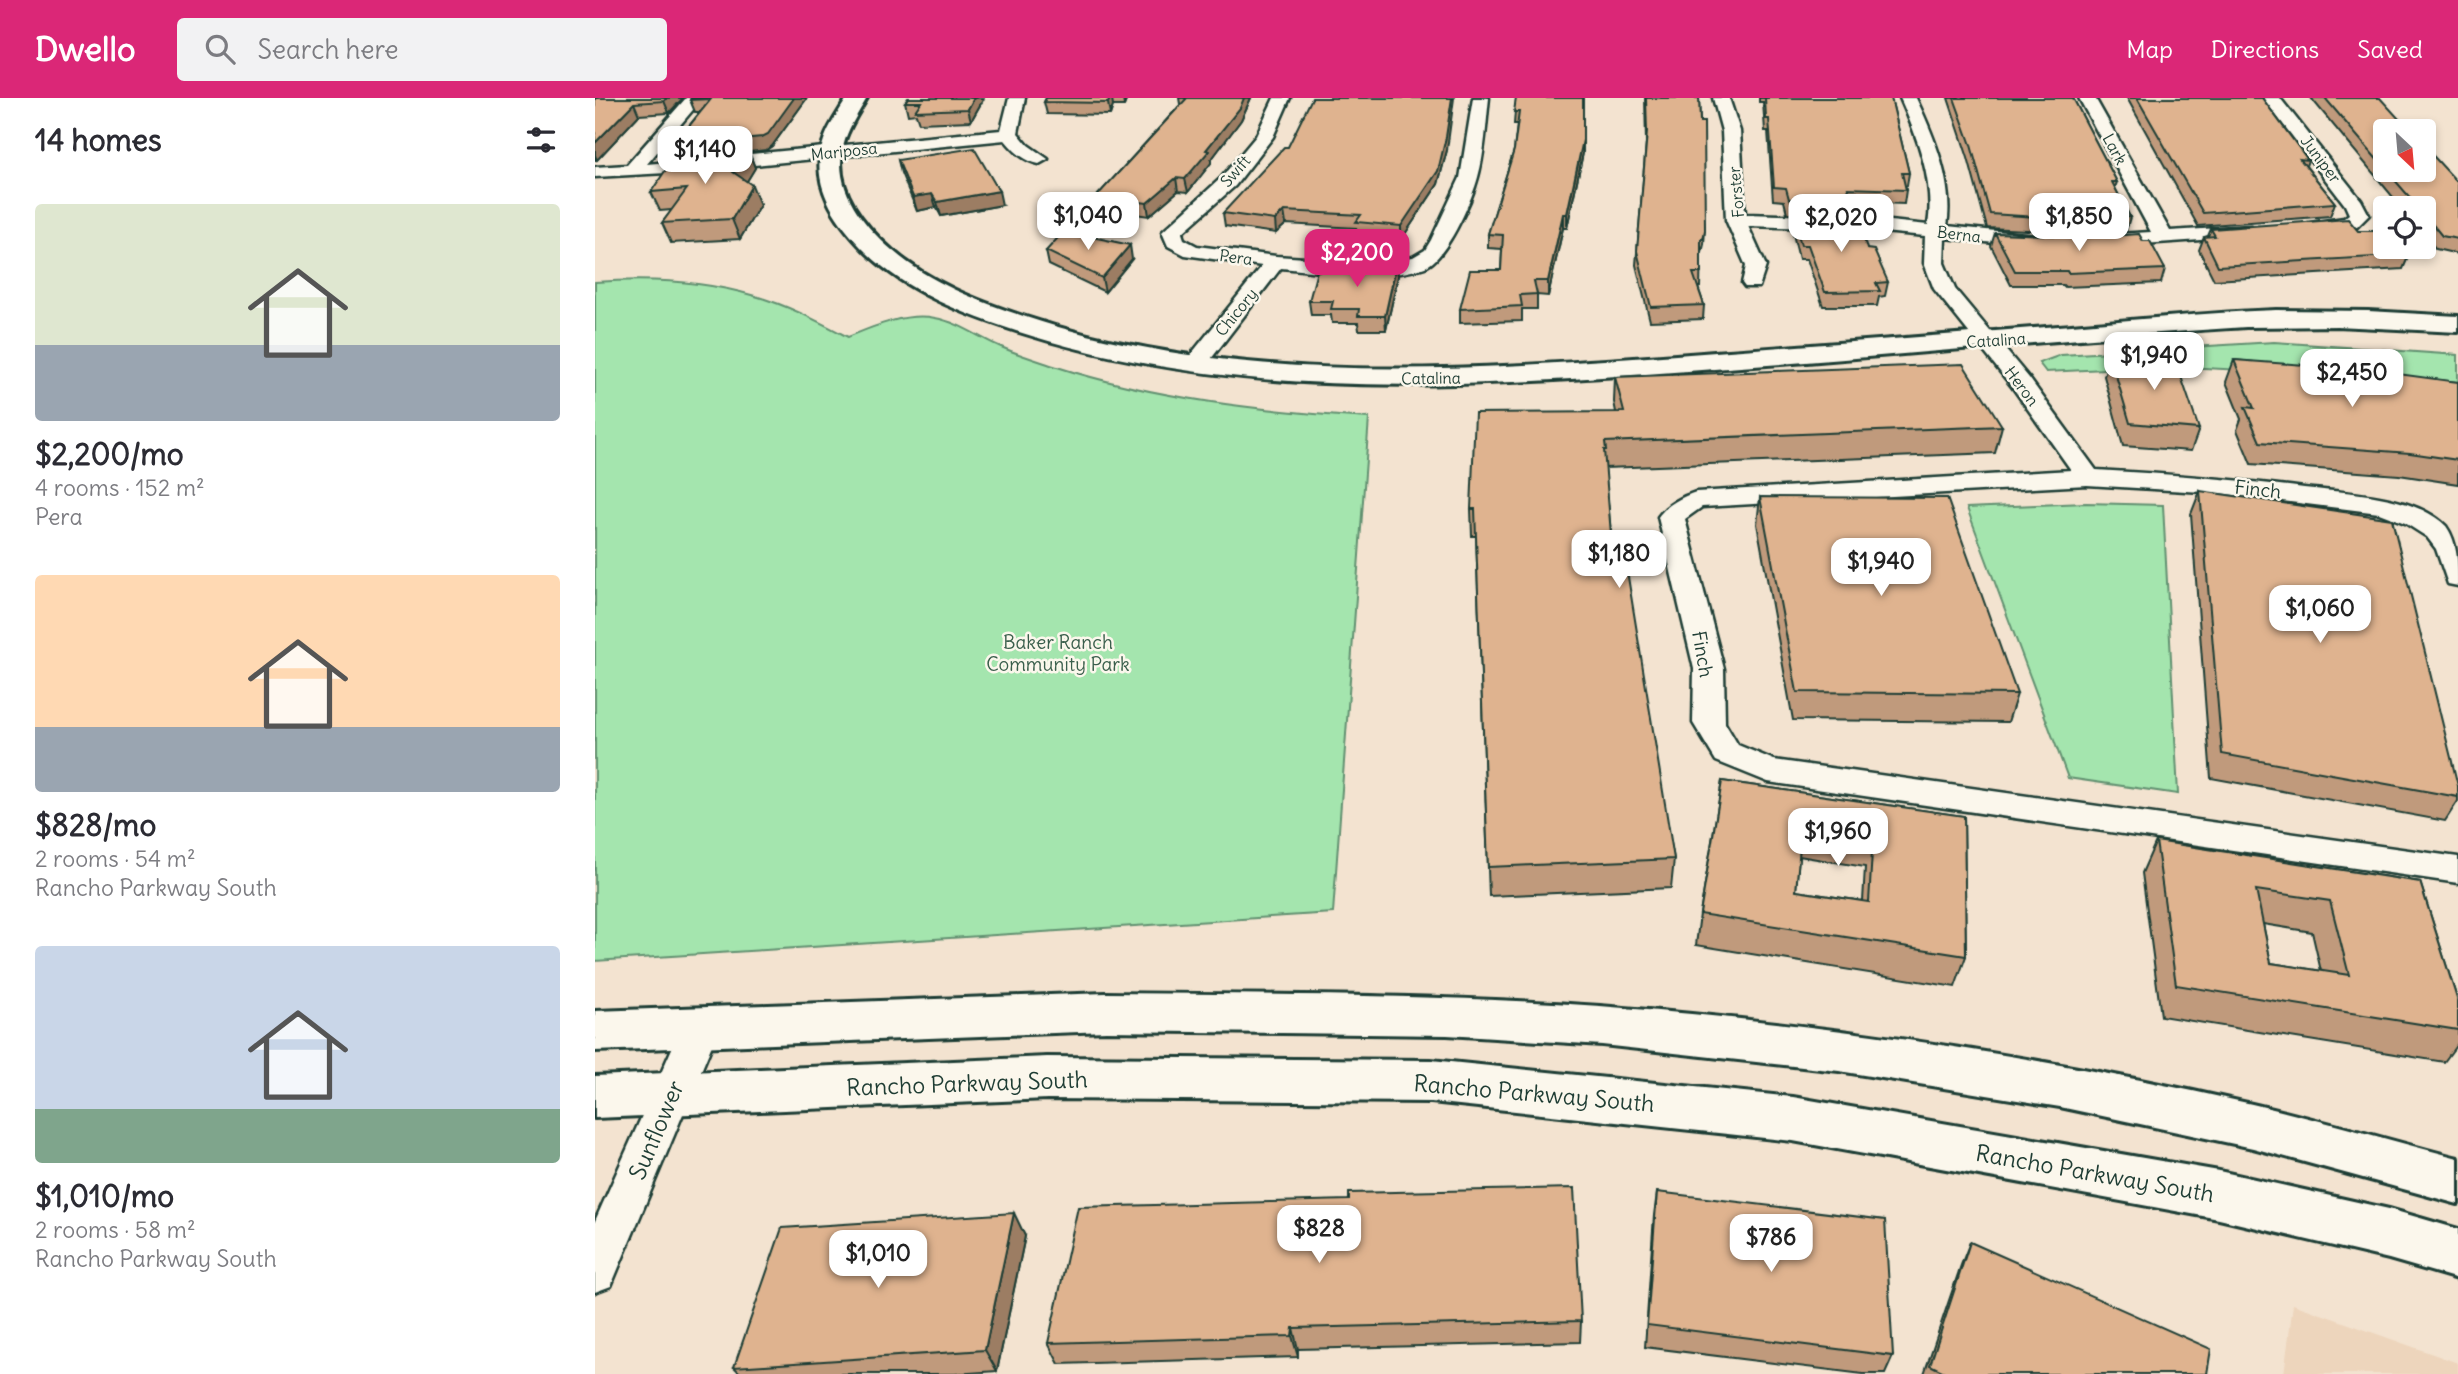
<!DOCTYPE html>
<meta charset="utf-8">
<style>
:root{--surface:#fff;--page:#f2f2f3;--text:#2b2b33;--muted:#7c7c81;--accent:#db2777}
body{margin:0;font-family:Delius,sans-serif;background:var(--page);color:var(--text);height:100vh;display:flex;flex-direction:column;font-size:26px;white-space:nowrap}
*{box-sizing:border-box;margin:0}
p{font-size:23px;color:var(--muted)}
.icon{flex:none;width:38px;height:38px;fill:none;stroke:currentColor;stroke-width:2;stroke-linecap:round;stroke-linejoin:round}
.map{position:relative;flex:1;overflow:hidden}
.drawer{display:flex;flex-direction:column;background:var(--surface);width:595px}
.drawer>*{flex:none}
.needle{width:46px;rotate:154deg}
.controls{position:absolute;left:1778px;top:21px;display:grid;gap:14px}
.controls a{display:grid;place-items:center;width:63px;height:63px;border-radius:7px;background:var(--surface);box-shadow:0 4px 10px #0003;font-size:35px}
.price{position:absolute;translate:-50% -60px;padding:0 16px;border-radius:14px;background:#fff;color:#222;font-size:23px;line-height:46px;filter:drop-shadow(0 2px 4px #0008)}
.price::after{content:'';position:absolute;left:50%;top:42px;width:21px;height:16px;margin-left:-10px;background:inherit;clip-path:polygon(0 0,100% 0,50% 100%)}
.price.active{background:var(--accent);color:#fff}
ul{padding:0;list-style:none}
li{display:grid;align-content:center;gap:14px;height:371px;padding:0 35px}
li span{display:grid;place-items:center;height:217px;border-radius:7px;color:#555}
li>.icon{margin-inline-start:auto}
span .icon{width:126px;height:126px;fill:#fffc;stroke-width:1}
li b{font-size:30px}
h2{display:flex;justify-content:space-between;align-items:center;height:84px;padding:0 35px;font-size:30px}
header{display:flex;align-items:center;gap:42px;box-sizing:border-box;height:98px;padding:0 35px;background:var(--accent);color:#fff}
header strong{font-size:33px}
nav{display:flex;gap:38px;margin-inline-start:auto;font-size:24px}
.search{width:490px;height:63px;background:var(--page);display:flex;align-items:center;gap:18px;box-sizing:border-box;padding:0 24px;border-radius:7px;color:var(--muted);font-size:26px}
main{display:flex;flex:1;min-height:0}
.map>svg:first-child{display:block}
.built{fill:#edd5bc}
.green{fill:#a4e5ae;stroke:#629171;stroke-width:2}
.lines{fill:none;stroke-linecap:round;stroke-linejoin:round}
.street-casing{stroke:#1f3d34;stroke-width:5}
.secondary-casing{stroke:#1f3d34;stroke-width:6}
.street{fill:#fbf7ec;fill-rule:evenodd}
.secondary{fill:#fbf7ec;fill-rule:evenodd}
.wall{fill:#c09a7b;stroke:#1f3d34;stroke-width:2;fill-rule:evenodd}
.shaded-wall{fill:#9c7d64;stroke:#1f3d34;stroke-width:2}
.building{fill:#dfb38f;stroke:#1f3d34;stroke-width:2;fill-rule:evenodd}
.labels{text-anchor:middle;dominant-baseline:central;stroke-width:5;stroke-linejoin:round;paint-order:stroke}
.far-street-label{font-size:16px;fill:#1f3d34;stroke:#fbf7ec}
.street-label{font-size:19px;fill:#1f3d34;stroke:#fbf7ec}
.park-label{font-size:19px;fill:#3a5f4c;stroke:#fbf7ec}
.near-street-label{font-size:23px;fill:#1f3d34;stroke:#fbf7ec}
</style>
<header>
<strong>Dwello</strong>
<div class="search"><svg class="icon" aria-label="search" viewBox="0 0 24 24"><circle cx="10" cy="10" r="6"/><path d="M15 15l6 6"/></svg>Search here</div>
<nav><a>Map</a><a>Directions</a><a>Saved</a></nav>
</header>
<main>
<section class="drawer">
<h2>14 homes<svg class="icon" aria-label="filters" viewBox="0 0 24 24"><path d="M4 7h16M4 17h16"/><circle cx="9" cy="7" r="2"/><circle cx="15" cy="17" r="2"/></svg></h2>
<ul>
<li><span style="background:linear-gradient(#dfe7d0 65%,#9aa5b1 0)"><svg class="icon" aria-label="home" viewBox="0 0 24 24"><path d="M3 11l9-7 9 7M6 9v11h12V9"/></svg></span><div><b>$2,200/mo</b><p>4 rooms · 152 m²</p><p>Pera</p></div></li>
<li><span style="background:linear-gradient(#ffd9b3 70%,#9aa5b1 0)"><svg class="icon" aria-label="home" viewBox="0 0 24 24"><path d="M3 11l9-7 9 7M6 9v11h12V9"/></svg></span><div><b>$828/mo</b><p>2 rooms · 54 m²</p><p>Rancho Parkway South</p></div></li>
<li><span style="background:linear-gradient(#c9d6e8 75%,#7fa58c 0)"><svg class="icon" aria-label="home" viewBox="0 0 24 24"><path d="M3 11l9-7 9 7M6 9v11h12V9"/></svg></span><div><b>$1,010/mo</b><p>2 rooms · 58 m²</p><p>Rancho Parkway South</p></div></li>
</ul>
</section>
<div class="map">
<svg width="1863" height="1276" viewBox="0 0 1863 1276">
<rect width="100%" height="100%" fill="#f3e3d0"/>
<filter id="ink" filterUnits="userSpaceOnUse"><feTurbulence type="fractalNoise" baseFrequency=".0143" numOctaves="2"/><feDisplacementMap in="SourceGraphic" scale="14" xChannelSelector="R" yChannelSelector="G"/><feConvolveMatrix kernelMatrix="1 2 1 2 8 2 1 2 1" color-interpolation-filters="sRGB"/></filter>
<g filter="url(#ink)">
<path class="built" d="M 1698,1206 L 1863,1265 L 1863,1276 L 1689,1276 Z"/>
<g class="green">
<path d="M 0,184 C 52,180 110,183 160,198 C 192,207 223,223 253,239 C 279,228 312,214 340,220 C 363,224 383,239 404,248 C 421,256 441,262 459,268 C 561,301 667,313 774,320 L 738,815 L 0,863 Z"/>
<path d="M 1679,244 L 1863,257 L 1863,302 L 1706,275 L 1570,268 L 1451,274 L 1444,265 L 1466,257 Z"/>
<path d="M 1491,405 L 1568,407 L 1583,696 L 1473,680 L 1372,410 Z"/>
</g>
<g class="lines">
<defs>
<g id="street">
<path d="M 91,0 L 108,0 L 52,66 L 406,32 L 414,0 L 430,0 L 423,35 L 433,47 L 453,61 L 444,66 C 429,63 419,53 410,42 L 89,74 L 0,79 L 0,69 L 32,67 Z"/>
<path d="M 679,0 L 695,0 L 678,39 L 640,88 L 587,135 L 589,141 L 602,148 L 681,158 L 784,165 L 818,159 L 830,152 L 836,142 L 865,80 L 878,0 L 894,0 C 891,26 890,54 883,79 C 877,102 851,161 830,169 C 786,185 732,174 686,170 L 609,270 L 593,270 L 590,265 L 593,260 L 667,168 L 590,157 L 573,148 L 567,134 L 626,80 L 661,38 Z"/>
<path d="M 1118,0 L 1134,0 L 1145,33 L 1150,116 L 1257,119 L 1333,127 C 1340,85 1322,38 1305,0 L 1321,0 C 1339,38 1359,86 1352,128 L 1440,137 L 1447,139 L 1450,143 L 1447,147 L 1440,149 L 1350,140 L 1349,165 L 1360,191 L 1434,280 L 1501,372 C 1571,376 1639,381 1709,390 C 1751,395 1819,396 1851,428 C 1863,445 1863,467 1863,488 L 1853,486 L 1841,451 L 1832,439 L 1810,425 L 1784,415 L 1624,395 L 1492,387 L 1107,409 L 1090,421 L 1129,571 L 1130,625 L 1143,647 L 1179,662 L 1863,759 L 1863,785 L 1173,684 L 1121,663 L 1098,625 L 1099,571 L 1063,419 C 1071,407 1088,398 1101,394 L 1476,372 L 1418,290 L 1339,191 L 1329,165 L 1330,138 L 1257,131 L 1153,128 L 1171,168 L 1164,189 L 1150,189 L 1147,185 L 1151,168 L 1131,122 L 1127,33 Z"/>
<path d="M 1484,0 L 1500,0 L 1575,133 L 1656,128 L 1663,130 L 1666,134 L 1663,138 L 1505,149 L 1498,147 L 1495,143 L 1498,139 L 1505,137 L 1556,134 Z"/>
<path d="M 1668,0 L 1685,0 L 1766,102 L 1774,117 L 1762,129 L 1715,136 L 1708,134 L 1705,130 L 1708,126 L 1749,120 L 1754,116 L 1750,107 Z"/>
<path d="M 105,914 L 119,919 L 124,930 L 16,1188 L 0,1194 L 0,1123 L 91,919 Z"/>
</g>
<g id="secondary">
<path d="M 252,0 L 272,0 C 264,14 255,27 250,42 C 235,86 265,124 297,152 C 335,185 383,203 431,219 C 658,294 900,270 1134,253 C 1240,245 1345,238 1451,229 C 1528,223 1605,215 1681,212 L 1773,213 L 1863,218 L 1863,234 L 1742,228 L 1651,229 C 1487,239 1323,256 1159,268 C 913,286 664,311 424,234 C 369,216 313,195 271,154 C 241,124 213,85 229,42 C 234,27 244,14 252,0 Z"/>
<path d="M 511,895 C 676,897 841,896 1005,908 C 1224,925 1443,957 1657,1006 C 1726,1022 1794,1042 1863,1060 L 1863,1106 L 1658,1050 L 1465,1009 L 1244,973 L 1007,947 L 852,937 L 511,933 L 0,953 L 0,913 Z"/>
<path d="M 452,959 L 836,962 L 1198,999 L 1624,1073 L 1794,1111 L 1863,1131 L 1863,1181 L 1794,1161 L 1624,1121 L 1198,1043 L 836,1004 L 452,1001 L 0,1020 L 0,978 Z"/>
</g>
</defs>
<use href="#street" class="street-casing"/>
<use href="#secondary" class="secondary-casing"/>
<use href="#street" class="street"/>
<use href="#secondary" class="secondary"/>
</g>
<g class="wall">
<path d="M 0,0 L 88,0 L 74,15 L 44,17 L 2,62 L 0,62 Z"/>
<path d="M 96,0 L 212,0 L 177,48 L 171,52 L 154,54 L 160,70 L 152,83 L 165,107 L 145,141 L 76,145 L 67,125 L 77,112 L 65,113 L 56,94 L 98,56 L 97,52 L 95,52 L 90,39 L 91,38 L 90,33 L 105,14 L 100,14 L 95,2 Z"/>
<path d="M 389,0 L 376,23 L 324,25 L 321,16 L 313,17 L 310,4 Z"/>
<path d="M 451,0 L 532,0 L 529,8 L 518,8 L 515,17 L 452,16 L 449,4 Z"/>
<path d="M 584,0 L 656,0 L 646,22 L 616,62 L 616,65 L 593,94 L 583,93 L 554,118 L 505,111 L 502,98 L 586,6 L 585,6 Z"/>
<path d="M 921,0 L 988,42 L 988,55 L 972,130 L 968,130 L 953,198 L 942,197 L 942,211 L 927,211 L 927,223 L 865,225 L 865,211 L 906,172 L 907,151 L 893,150 L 893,136 L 919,52 L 922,26 L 919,26 Z"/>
<path d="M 1050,0 L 1104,0 L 1110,132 L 1109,146 L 1107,155 L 1106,155 L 1105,189 L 1103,189 L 1109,207 L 1108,221 L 1055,223 L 1041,167 L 1051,44 Z"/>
<path d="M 1164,0 L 1296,0 L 1314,75 L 1312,88 L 1310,88 L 1311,92 L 1309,106 L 1257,104 L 1255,116 L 1192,115 L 1189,103 L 1178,102 L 1173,33 L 1170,33 L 1168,4 L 1164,4 Z"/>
<path d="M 1353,0 L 1478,0 L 1522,84 L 1520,90 L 1535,119 L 1531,133 L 1454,133 L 1392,130 L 1373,60 Z"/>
<path d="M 1532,0 L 1667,0 L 1713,62 L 1711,68 L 1740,105 L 1735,118 L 1603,128 Z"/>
<path d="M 1716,0 L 1785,0 L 1790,33 L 1790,72 L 1829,72 L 1863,85 L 1863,156 L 1841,151 L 1829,137 L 1829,110 L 1807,110 Z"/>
<path d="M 693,49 L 852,52 L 843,86 L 806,142 L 762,138 L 761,130 L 691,126 L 681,135 L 630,128 L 628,115 Z"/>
<path d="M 303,62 L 407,107 L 346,118 L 341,109 L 322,113 L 306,75 Z"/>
<path d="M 1198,118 L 1272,151 L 1293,184 L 1290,198 L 1284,199 L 1282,208 L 1228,208 L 1212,161 L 1204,161 L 1197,132 Z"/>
<path d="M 1616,131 L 1763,133 L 1814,157 L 1808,171 L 1619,182 L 1604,152 L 1609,139 L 1613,138 Z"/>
<path d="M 1400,135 L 1548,143 L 1570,171 L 1566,185 L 1470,189 L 1468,187 L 1416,187 L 1396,148 Z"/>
<path d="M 451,153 L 537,161 L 510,194 L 454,167 Z"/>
<path d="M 803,178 L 791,232 L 764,232 L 763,225 L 737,225 L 736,217 L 716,217 L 714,203 Z"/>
<path d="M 1515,257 L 1604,331 L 1596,353 L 1528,348 L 1509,278 Z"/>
<path d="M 1639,262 L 1863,284 L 1863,386 L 1804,377 L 1656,366 L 1642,332 L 1646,321 L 1631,284 Z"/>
<path d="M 1020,279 L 1407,328 L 1400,355 L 1010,370 L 1016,436 L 1079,761 L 1076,790 L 894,798 L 881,438 L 877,438 L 876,411 L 1021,314 L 1019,304 Z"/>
<path d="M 1605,393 L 1863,688 L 1863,703 L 1850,723 L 1616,680 L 1596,416 Z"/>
<path d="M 1165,399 L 1422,596 L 1413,624 L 1198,622 L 1162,426 Z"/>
<path d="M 1127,683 L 1369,718 L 1371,858 L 1360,889 L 1101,847 L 1105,816 ZM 1204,758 L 1270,769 L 1268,803 L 1201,793 Z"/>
<path d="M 1561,743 L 1825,784 L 1863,904 L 1863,945 L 1849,964 L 1566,918 L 1547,775 ZM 1668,826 L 1717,834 L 1726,873 L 1676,865 Z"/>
<path d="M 1062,1095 L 1298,1258 L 1290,1276 L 1268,1276 L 1050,1249 L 1059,1117 Z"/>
<path d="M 754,1102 L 986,1223 L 985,1244 L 703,1251 L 703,1259 L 464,1266 L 453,1245 Z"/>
<path d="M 430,1138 L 402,1273 L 360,1276 L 146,1276 L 139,1269 Z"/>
<path d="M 1375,1144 L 1612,1276 L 1329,1276 L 1366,1167 Z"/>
</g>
<g class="shaded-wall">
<path d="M 72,0 L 88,0 L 74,15 L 69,3 Z"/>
<path d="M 199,0 L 212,0 L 177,48 L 171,52 L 154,54 L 160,70 L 146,93 L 99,59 L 94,46 Z"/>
<path d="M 379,0 L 389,0 L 376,23 L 373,11 Z"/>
<path d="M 515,0 L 517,0 L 518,8 L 515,17 L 513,5 Z"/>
<path d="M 528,0 L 532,0 L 529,8 Z"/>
<path d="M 649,0 L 656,0 L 646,22 L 616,62 L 616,65 L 593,94 L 590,81 Z"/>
<path d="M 857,0 L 859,0 L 852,52 L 843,86 L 806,142 L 806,128 Z"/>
<path d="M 39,5 L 44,17 L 2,62 L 0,57 L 0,45 Z"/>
<path d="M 988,42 L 988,55 L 972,130 L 972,116 Z"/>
<path d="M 581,80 L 583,93 L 554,118 L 552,105 Z"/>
<path d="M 157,87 L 165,107 L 145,141 L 137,121 Z"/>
<path d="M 404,93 L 407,107 L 346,118 L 342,104 Z"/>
<path d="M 337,96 L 341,109 L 322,113 L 318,99 Z"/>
<path d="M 689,113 L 691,126 L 681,135 L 680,122 Z"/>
<path d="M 968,116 L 968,130 L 953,198 L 953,183 Z"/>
<path d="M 535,147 L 537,161 L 510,194 L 507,180 Z"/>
<path d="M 802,164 L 803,178 L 791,232 L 790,218 Z"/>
<path d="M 419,1115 L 430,1138 L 402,1273 L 390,1252 Z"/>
<path d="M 698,1230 L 703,1251 L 703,1259 L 697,1238 Z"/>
</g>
<g class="building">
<path d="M 0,0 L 72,0 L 69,3 L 39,5 L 0,45 Z"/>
<path d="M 96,0 L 199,0 L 173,36 L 167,39 L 94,46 L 99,39 L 90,39 L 95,33 L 90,33 L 116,1 L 95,2 Z"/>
<path d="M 313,0 L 379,0 L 373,11 L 320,13 L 326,4 L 310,4 Z"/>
<path d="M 451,0 L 515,0 L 513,5 L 449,4 Z"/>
<path d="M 592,0 L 649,0 L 645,10 L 611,52 L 614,53 L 590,81 L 581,80 L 552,105 L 502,98 Z"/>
<path d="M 717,0 L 857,0 L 851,39 L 843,73 L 806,128 L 761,124 L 766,117 L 689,113 L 680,122 L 628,115 L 689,49 L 693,49 Z"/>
<path d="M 921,0 L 988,0 L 988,42 L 972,116 L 968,116 L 953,183 L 939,183 L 942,196 L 925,197 L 927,208 L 865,211 L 875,172 L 906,172 L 908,137 L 893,136 L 919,52 L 924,14 L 919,14 Z"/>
<path d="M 1051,0 L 1104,0 L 1105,24 L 1109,24 L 1110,132 L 1108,141 L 1106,141 L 1106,175 L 1098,175 L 1109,207 L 1056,209 L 1042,153 L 1052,34 Z"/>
<path d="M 1170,0 L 1296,0 L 1314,75 L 1307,75 L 1311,92 L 1253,90 L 1257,103 L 1194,101 L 1191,90 L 1179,89 L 1174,21 L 1171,21 Z"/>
<path d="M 1359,0 L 1478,0 L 1522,84 L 1517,84 L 1535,119 L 1458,120 L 1395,116 L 1376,47 Z"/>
<path d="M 1542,0 L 1667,0 L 1713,62 L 1705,61 L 1740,105 L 1608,115 Z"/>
<path d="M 1730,0 L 1785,0 L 1815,33 L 1790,33 L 1790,71 Z"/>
<path d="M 1829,48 L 1863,85 L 1863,141 L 1847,138 L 1829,116 L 1829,110 L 1824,110 L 1791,72 L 1829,72 Z"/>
<path d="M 379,50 L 404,93 L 342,104 L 337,96 L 318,99 L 303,62 Z"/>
<path d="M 153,51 L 138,74 L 157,87 L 137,121 L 67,125 L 92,91 L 56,94 L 80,58 Z"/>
<path d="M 1198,118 L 1263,120 L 1272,151 L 1279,152 L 1293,184 L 1281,185 L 1285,193 L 1230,194 L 1213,147 L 1206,147 Z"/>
<path d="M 1753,121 L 1763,133 L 1785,133 L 1790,137 L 1790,149 L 1804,149 L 1814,157 L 1623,168 L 1609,139 L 1620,138 L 1616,131 Z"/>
<path d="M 469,133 L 535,147 L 507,180 L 451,153 Z"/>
<path d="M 1400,135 L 1501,139 L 1544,136 L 1548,143 L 1555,143 L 1570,171 L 1473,175 L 1472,173 L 1420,173 Z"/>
<path d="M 802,164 L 790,218 L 763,218 L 764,211 L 736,211 L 738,203 L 714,203 L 722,173 L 774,173 L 775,166 Z"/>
<path d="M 1515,257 L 1580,261 L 1604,331 L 1535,325 Z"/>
<path d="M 1639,262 L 1766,271 L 1863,284 L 1863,362 L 1815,355 L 1665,344 L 1650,309 L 1659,310 Z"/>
<path d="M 1368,266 L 1407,328 L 1010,344 L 1011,352 L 1009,352 L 1016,436 L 1026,436 L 1079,761 L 893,769 L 880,411 L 876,411 L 880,315 L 1029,314 L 1020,279 Z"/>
<path d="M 1605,393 L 1797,421 L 1863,688 L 1863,699 L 1627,656 Z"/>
<path d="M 1165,399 L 1352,400 L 1422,596 L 1202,594 Z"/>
<path d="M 1127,683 L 1369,718 L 1371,858 L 1105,816 ZM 1207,726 L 1278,737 L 1274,804 L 1201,793 Z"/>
<path d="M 1561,743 L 1825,784 L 1863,904 L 1863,932 L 1581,887 ZM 1661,792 L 1735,803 L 1754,877 L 1676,865 Z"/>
<path d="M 979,1090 L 986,1223 L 698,1230 L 697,1238 L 453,1245 L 483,1109 L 754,1102 L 754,1095 Z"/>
<path d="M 1062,1094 L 1290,1122 L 1298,1258 L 1052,1227 Z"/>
<path d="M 419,1115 L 390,1252 L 139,1269 L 187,1130 Z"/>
<path d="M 1375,1144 L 1616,1251 L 1612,1276 L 1353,1276 L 1335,1267 Z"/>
</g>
</g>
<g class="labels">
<g class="far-street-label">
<text transform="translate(1520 51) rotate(61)">Lark</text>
<text transform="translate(249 53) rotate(-6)">Mariposa</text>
<text transform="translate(1726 61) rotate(53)">Juniper</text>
<text transform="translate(640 73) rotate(-49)">Swift</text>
<text transform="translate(1141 94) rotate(-95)">Forster</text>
<text transform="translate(1364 136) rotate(7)">Berna</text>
<text transform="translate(641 159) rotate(8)">Pera</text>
<text transform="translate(641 214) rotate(-51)">Chicory</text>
<text transform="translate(1401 242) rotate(-4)">Catalina</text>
<text transform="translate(836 280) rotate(-1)">Catalina</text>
<text transform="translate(1427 288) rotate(53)">Heron</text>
</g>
<g class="street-label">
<text transform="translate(1663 391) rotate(6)">Finch</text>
<text transform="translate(1108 556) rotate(80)">Finch</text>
</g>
<g class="park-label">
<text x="463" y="544">Baker Ranch<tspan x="463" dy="22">Community Park</tspan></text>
</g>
<g class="near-street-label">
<text transform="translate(372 985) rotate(-2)">Rancho Parkway South</text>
<text transform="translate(939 995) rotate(5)">Rancho Parkway South</text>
<text transform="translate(61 1032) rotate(-67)">Sunflower</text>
<text transform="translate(1500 1075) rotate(10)">Rancho Parkway South</text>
</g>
</g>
</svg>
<div class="controls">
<a><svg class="needle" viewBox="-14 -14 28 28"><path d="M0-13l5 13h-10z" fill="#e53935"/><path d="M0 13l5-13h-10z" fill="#7c7c81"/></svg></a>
<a><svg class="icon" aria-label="locate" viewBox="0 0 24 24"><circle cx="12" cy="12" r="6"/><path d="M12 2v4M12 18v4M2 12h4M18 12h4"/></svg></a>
</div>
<b class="price" style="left:110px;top:88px">$1,140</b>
<b class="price" style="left:493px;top:154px">$1,040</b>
<b class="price" style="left:1484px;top:155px">$1,850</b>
<b class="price" style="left:1246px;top:156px">$2,020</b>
<b class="price active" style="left:762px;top:191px">$2,200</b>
<b class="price" style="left:1559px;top:294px">$1,940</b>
<b class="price" style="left:1757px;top:311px">$2,450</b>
<b class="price" style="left:1024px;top:492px">$1,180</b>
<b class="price" style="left:1286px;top:500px">$1,940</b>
<b class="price" style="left:1725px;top:547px">$1,060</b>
<b class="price" style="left:1243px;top:770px">$1,960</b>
<b class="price" style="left:724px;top:1167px">$828</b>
<b class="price" style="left:1176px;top:1176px">$786</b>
<b class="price" style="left:283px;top:1192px">$1,010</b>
</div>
</main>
